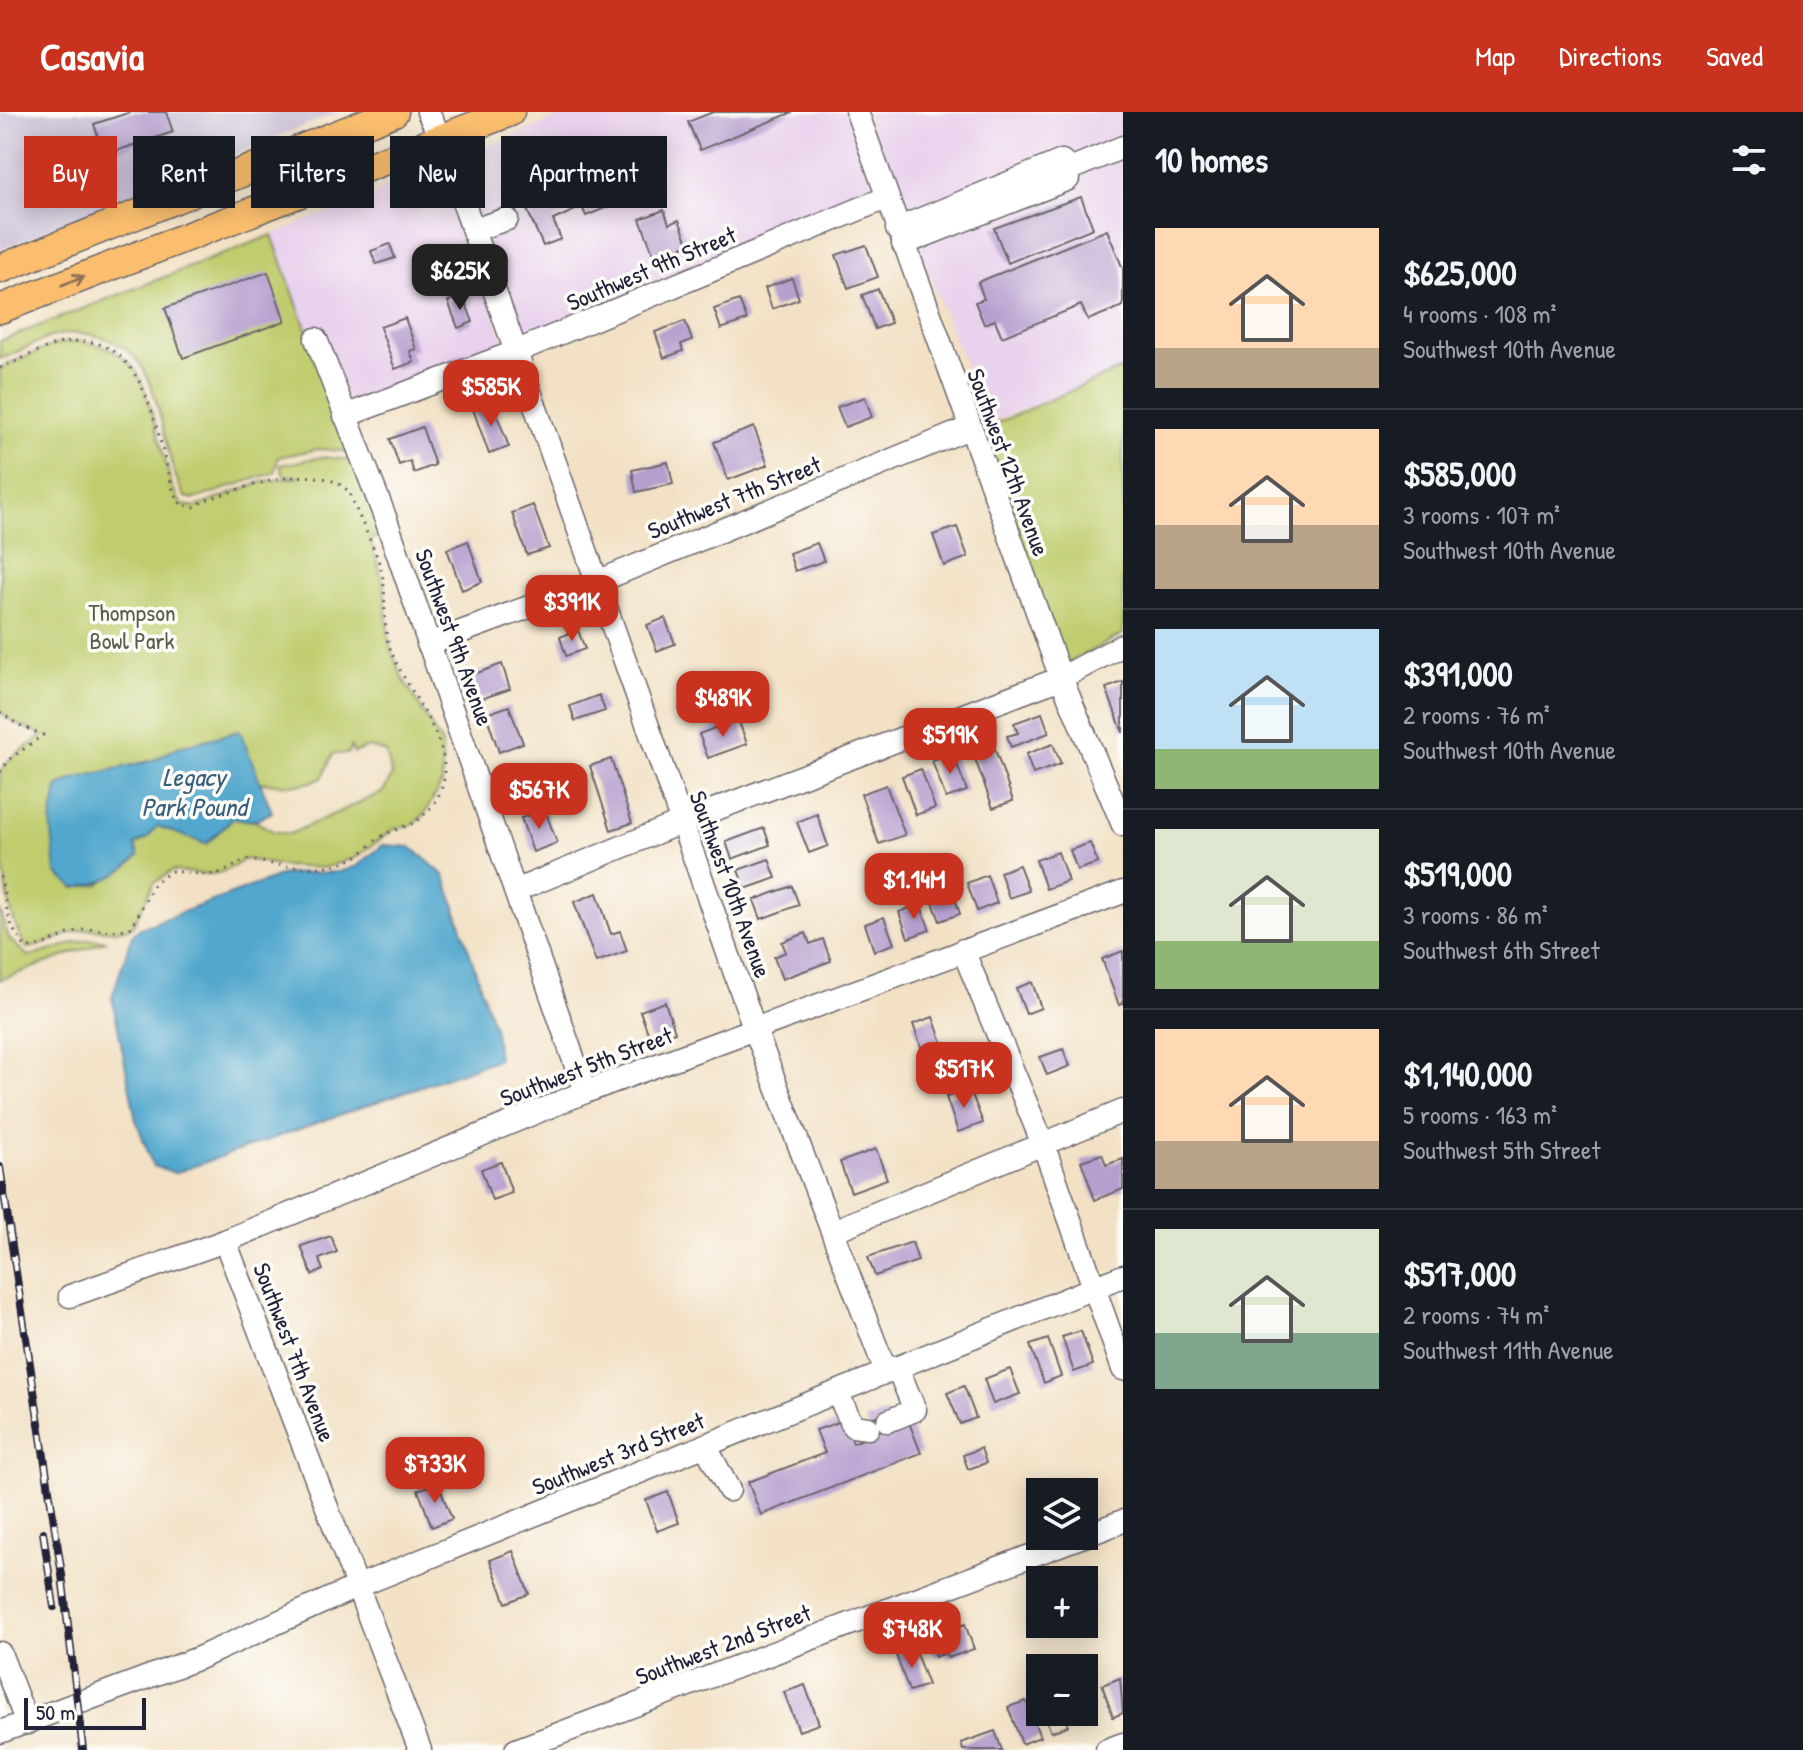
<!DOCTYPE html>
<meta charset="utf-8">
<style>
:root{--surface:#171b24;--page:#20242c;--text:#f1f3f6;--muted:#9ea1a6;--line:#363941;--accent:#c8321e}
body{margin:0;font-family:"Patrick Hand",sans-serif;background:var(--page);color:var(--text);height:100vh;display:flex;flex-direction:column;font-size:30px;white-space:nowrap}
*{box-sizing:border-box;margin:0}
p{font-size:26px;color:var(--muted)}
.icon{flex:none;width:44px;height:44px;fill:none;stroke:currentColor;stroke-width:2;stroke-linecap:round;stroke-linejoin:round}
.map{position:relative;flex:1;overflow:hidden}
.sheet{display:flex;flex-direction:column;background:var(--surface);width:680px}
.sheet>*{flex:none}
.top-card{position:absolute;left:24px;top:24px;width:760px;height:72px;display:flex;gap:16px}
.fabs{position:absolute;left:1026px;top:1366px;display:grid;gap:16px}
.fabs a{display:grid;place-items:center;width:72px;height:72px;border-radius:0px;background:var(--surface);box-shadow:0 4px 20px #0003;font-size:40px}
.scale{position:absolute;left:24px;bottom:20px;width:122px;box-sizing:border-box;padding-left:8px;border:4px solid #22223b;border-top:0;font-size:22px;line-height:28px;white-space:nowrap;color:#22223b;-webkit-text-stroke:6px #fdfcf7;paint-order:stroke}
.price{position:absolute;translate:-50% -68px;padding:0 18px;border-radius:16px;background:var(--accent);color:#fff;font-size:26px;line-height:52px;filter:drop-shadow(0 2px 4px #0008)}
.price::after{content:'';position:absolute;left:50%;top:48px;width:24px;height:18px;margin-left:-12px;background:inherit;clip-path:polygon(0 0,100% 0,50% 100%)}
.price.current{background:#222;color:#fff}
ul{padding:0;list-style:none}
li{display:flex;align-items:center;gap:24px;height:200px;padding:0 32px}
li+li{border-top:2px solid var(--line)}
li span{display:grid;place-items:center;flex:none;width:224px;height:160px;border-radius:0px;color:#555}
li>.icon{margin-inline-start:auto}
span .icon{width:96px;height:96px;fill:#fffc;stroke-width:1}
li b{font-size:34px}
h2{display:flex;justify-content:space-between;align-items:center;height:96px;padding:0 32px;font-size:34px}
.tag{padding:0 28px;border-radius:0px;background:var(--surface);box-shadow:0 4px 20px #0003;font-size:28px;line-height:72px}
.tag.current{background:var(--accent);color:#fff}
header{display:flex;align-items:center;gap:48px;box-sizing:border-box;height:112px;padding:0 40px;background:var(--accent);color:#fff}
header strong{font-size:38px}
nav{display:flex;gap:44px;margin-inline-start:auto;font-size:28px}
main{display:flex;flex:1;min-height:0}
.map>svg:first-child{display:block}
.built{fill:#e9d2ed}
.industrial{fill:#c9bfd7}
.green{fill:#c0cc6d;stroke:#717754;stroke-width:2;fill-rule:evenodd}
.water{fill:#51a7cd;stroke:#3a6484;stroke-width:2}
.building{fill:#b69fcf}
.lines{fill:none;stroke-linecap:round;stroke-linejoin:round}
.minor-casing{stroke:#6b656b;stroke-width:25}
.major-casing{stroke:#6b656b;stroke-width:31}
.path{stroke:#6b656b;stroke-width:3;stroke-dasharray:2 6;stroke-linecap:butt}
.minor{stroke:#fff;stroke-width:22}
.major{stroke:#fabe6e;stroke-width:28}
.rail-casing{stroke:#22223b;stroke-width:8}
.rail{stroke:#fdfcf7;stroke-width:5;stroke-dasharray:15;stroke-linecap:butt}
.oneway{stroke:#8e7054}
.labels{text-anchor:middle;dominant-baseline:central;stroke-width:7;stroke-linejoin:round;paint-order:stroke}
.street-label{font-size:24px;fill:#22223b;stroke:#fdfcf7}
.park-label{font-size:24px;fill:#595e4c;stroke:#fdfcf7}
.water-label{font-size:26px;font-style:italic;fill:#375e7d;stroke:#fdfcf7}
</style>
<header>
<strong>Casavia</strong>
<nav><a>Map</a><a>Directions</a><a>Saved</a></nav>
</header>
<main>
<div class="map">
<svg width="1123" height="1638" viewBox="0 0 1123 1638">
<rect width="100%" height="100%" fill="#fdfcf7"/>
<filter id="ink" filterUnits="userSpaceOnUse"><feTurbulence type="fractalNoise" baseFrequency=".0125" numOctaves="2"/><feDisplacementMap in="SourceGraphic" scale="16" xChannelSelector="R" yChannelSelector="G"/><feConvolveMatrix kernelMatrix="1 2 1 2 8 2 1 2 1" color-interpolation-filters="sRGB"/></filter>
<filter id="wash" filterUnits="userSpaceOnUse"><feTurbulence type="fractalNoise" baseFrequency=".006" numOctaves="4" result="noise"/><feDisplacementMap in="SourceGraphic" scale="32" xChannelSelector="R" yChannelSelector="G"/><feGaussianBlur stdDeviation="1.8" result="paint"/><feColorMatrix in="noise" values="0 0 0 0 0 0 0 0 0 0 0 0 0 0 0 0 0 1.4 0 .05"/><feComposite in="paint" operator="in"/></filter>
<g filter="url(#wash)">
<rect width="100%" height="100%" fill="#f2e1c5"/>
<g class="built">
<path d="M 572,0 L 848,0 L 876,81 L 520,228 L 457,47 Z"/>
<path d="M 865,0 L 1123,0 L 1123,256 L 988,311 Z"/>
<path d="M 442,54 L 505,234 L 350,292 L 320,216 L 308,220 L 272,123 Z"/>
</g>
<path class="industrial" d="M 0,0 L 338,0 L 0,138 Z"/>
<g class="green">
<path d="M 272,123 L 351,340 L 319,337 L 278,345 L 275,360 L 195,387 L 185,385 C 164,347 164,294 143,257 C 126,226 83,215 51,225 C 34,231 17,241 0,247 L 0,229 Z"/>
<path d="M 78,229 C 101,232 121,238 136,259 C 148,276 165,352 173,377 L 182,393 L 196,395 L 265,369 L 302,365 L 284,364 L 280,353 L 321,345 L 355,348 L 384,422 L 370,428 L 384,472 L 389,531 L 402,565 L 442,632 L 442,671 L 423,704 L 412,713 L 394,717 L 355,746 L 323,756 L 284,754 L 245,747 C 215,769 206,761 172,759 L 154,771 L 132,815 C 111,822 108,817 88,817 C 69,818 49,834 27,836 C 0,799 0,710 0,660 L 10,647 L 43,623 L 17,612 L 0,600 L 0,256 L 56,232 ZM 239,619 L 260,670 C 283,673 300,676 322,666 L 333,642 L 348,642 L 351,635 L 354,641 L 369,635 L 386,640 L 392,664 L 383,680 L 290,722 L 273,719 L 255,709 L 233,706 L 206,732 L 157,713 L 148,726 L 134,733 L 100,772 L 74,776 L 56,761 L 73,667 L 154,648 L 178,635 Z"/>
<path d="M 1123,256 L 1123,522 L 1065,553 L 978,319 Z"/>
<path d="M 0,798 L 9,827 L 28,844 C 56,841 78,823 106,829 L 0,868 Z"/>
</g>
<g class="water">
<path d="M 240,619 L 272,700 L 255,709 L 233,706 L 206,732 L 157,714 L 148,726 L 135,733 L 139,744 C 119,764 102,772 75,776 L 56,761 L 51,711 L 57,675 L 73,667 L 154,648 L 178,635 Z"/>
<path d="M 383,733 L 411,735 L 445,764 L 495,919 L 498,947 L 175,1061 L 153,1054 L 136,1008 L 112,885 L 132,823 L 140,816 L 285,762 L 339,760 L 357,754 Z"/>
</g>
<g id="blocks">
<g class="building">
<path d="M 131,0 L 166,0 L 173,20 L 104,43 L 94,12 Z"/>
<path d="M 713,0 L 793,0 L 700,38 L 688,10 Z"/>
<path d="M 594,61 L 608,95 L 586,104 L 582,95 L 553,108 L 561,127 L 543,134 L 525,93 L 543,85 L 540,80 L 577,64 L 579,68 Z"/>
<path d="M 1081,85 L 1093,116 L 1008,151 L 994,116 Z"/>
<path d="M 664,98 L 669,112 L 679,108 L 689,133 L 654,143 L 640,107 Z"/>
<path d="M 1107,118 L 1123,157 L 1123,194 L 1088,208 L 1081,193 L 1002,225 L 995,208 L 984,212 L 975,190 L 984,187 L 978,170 Z"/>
<path d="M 390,132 L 395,146 L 376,152 L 371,139 Z"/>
<path d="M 866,133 L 878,165 L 848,176 L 836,143 Z"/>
<path d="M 268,160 L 285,209 L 183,246 L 165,196 Z"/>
<path d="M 792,166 L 799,187 L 772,197 L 765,176 Z"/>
<path d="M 878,177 L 891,211 L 875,217 L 862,183 Z"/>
<path d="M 463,184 L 473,210 L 458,216 L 448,189 Z"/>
<path d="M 739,188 L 747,208 L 721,217 L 714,197 Z"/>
<path d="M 405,206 L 416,237 L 410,239 L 414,250 L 395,257 L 380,215 Z"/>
<path d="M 685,209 L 692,228 L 681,232 L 683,239 L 664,246 L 655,220 Z"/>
<path d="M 865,285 L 872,305 L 845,315 L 837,295 Z"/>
<path d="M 492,290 L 509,335 L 489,342 L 473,297 Z"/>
<path d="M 422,315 L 435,353 L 414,361 L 410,349 L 399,353 L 390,327 Z"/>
<path d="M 754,315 L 768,353 L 728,368 L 714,330 Z"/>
<path d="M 668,350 L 673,372 L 636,380 L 632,358 Z"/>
<path d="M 533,393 L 549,436 L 527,443 L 512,401 Z"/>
<path d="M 957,415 L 968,445 L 944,454 L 933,423 Z"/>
<path d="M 468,429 L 482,470 L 462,478 L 447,437 Z"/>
<path d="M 817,431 L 824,449 L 795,459 L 789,441 Z"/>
<path d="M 665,506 L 675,532 L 657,539 L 647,513 Z"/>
<path d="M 578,518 L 585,537 L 566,544 L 560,525 Z"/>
<path d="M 502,552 L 510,577 L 478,588 L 469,564 Z"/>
<path d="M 1123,570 L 1123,621 L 1106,576 Z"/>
<path d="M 599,583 L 605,599 L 575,609 L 570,594 Z"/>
<path d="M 509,594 L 523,631 L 499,640 L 486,602 Z"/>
<path d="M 1042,601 L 1049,621 L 1011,635 L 1007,624 L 1018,621 L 1014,611 Z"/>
<path d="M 738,607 L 747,632 L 708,646 L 699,622 Z"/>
<path d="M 1053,632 L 1061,652 L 1033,662 L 1026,642 Z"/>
<path d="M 995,637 L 1013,689 L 993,696 L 974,644 Z"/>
<path d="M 953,642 L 967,679 L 946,686 L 932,649 Z"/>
<path d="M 611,647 L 632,711 L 611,718 L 590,654 Z"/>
<path d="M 921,657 L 935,696 L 916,703 L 902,664 Z"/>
<path d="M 886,673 L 905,723 L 879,732 L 861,682 Z"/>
<path d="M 545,698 L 557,731 L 533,740 L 521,706 Z"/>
<path d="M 817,702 L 828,734 L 809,741 L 797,710 Z"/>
<path d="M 764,716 L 770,733 L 732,747 L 726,730 Z"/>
<path d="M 1090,731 L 1098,751 L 1077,758 L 1070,738 Z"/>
<path d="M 1058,740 L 1068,769 L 1046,777 L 1036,748 Z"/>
<path d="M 769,747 L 776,766 L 745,777 L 738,758 Z"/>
<path d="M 1019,753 L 1029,779 L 1009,786 L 1000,760 Z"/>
<path d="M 987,763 L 997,791 L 977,799 L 967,771 Z"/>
<path d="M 792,774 L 799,793 L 761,807 L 754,788 Z"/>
<path d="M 952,777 L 960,802 L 940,809 L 931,785 Z"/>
<path d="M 597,781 L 611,822 L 620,819 L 627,839 L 596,850 L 574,790 Z"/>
<path d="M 920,792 L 930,818 L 908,826 L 899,800 Z"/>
<path d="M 884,805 L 894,832 L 874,839 L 865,812 Z"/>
<path d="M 806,821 L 810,832 L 823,827 L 831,849 L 782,867 L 774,845 L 786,840 L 782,830 Z"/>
<path d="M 1123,839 L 1123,892 L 1119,893 L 1102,847 Z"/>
<path d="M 1032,870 L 1041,896 L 1026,902 L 1016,876 Z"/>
<path d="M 665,890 L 675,920 L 651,929 L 640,899 Z"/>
<path d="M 933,905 L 944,936 L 924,943 L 913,912 Z"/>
<path d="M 1063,937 L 1070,954 L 1047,963 L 1040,945 Z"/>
<path d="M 970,977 L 983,1011 L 958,1020 L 946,985 Z"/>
<path d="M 876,1037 L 887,1067 L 851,1080 L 840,1050 Z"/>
<path d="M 1102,1042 L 1106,1053 L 1123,1047 L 1123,1077 L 1095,1088 L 1081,1049 Z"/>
<path d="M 501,1050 L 512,1081 L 492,1088 L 481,1057 Z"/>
<path d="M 331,1124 L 337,1140 L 319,1147 L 323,1158 L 312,1163 L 301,1134 Z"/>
<path d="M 912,1130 L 918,1149 L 875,1164 L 868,1145 Z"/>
<path d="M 1081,1219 L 1093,1253 L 1074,1260 L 1062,1225 Z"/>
<path d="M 1048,1227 L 1061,1264 L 1044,1271 L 1030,1233 Z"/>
<path d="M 1010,1257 L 1020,1282 L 993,1292 L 984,1267 Z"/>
<path d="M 964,1274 L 976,1306 L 960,1312 L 947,1281 Z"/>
<path d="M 885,1301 L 908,1308 L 921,1341 L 761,1403 L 748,1370 L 825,1341 L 816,1318 L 844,1308 L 853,1331 L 871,1324 L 865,1308 Z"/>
<path d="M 981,1336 L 986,1351 L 968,1357 L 963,1343 Z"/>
<path d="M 438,1371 L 452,1407 L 432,1415 L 418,1378 Z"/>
<path d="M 668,1380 L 679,1411 L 657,1419 L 646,1388 Z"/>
<path d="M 513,1439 L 529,1482 L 506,1491 L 490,1448 Z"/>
<path d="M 965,1512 L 974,1537 L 948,1546 L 946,1541 L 935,1545 L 929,1526 Z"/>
<path d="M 914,1536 L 928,1573 L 909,1579 L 896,1543 Z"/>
<path d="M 1120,1566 L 1123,1601 L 1113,1605 L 1102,1573 Z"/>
<path d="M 805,1573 L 819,1612 L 799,1619 L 784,1580 Z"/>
<path d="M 1026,1589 L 1040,1625 L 1022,1632 L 1008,1595 Z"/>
<path d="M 1043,1600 L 1063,1600 L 1068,1614 L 1051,1620 Z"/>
<path d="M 995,1619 L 1002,1638 L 963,1638 L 961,1631 Z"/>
</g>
</g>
</g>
<g filter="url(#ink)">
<use href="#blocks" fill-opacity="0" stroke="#6b656b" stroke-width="2"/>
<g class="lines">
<defs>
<g id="minor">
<path d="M 428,0 L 441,27 L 755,918 L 886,1260"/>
<path d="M 857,0 L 1061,566 L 1123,713"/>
<path d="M 1065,59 L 1123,35"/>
<path d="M 897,117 L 1062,49 L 1068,67 L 903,132"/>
<path d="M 473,118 L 507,107"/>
<path d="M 316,227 L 385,405 L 585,980"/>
<path d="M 345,304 L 515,240 L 886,86"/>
<path d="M 428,532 L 597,470 L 969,316"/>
<path d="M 515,779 L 682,710 L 1061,566 L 1123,533"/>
<path d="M 963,838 L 1043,1032 L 1123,1257"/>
<path d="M 833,1119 L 1123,999"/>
<path d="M 225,1129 L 420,1638"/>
<path d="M 70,1184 L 225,1129 L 585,980 L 1123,780"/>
<path d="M 837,1280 L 853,1314 L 868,1316"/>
<path d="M 888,1309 L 915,1298 L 897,1255"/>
<path d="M 705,1333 L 729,1378"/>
<path d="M 1084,1424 L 1123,1409"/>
<path d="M 0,1541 L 27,1611"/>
<path d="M 0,1620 L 199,1546 L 356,1475 L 1123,1164"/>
<path d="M 516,1638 L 1083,1424"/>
<path d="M 1107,1638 L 1123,1632"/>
</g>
<g id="major">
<path d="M 0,157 L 394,0"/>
<path d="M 0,197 L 510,0"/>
</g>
</defs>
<use href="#minor" class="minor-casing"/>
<use href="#major" class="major-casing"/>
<g class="path">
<path d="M 0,256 C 19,249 38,237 58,232 C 145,210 155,318 173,377 L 181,393 L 196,395 L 203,389 C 242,377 318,345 350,381 C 359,408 375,433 382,461 C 387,484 382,509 389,533 C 406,587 484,654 419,707 C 408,716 394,716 381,725 C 371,731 363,742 352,747 C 318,763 280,753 245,747 C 215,769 206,762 172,759 L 154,771 L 132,815 C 110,822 108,817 88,817 C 68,818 49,834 27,836 C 6,816 6,788 0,761"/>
<path d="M 0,600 L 17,612 L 43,623 L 10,647 L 0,660"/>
</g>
<use href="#minor" class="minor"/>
<use href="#major" class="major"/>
<defs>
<g id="rail">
<path d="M 0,1055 L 62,1463 L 83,1638"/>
<path d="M 43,1420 L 54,1495"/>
</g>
</defs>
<use href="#rail" class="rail-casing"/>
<use href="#rail" class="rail"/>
</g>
<defs><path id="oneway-shaft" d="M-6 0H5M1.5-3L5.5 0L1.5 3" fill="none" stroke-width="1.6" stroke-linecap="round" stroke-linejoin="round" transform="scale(2)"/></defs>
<use class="oneway" href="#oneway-shaft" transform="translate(73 169) rotate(-21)"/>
</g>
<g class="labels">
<g class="street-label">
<text transform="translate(651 156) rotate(-23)">Southwest 9th Street</text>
<text transform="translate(1009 350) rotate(70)">Southwest 12th Avenue</text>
<text transform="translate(734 385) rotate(-22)">Southwest 7th Street</text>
<text transform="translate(455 525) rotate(70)">Southwest 9th Avenue</text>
<text transform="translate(731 772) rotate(70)">Southwest 10th Avenue</text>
<text transform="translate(586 954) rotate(-21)">Southwest 5th Street</text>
<text transform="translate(295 1240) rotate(69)">Southwest 7th Avenue</text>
<text transform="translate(618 1341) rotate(-22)">Southwest 3rd Street</text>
<text transform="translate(723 1532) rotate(-21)">Southwest 2nd Street</text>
</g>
<g class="park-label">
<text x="132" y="500">Thompson<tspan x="132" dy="28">Bowl Park</tspan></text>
</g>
<g class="water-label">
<text x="194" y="664">Legacy<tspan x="194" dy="30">Park Pound</tspan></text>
</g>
</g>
</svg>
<div class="fabs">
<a><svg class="icon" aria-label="layers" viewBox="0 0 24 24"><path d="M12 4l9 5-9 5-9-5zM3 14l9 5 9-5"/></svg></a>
<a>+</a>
<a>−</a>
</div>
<div class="scale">50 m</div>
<b class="price current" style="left:460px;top:200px">$625K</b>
<b class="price" style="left:491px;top:316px">$585K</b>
<b class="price" style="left:572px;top:531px">$391K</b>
<b class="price" style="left:723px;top:627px">$489K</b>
<b class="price" style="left:950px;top:664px">$519K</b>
<b class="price" style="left:539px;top:719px">$567K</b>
<b class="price" style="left:914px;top:809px">$1.14M</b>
<b class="price" style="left:964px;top:998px">$517K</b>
<b class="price" style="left:435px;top:1393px">$733K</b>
<b class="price" style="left:912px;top:1558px">$748K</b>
<div class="top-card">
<a class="tag current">Buy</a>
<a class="tag">Rent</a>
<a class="tag">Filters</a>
<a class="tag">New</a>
<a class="tag">Apartment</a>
</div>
</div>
<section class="sheet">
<h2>10 homes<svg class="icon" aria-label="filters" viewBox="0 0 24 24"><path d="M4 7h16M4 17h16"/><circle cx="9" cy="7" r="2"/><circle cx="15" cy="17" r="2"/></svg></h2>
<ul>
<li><span style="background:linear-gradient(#ffd9b3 75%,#b9a48a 0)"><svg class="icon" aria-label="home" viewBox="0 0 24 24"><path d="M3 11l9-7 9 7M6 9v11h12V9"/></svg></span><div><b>$625,000</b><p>4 rooms · 108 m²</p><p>Southwest 10th Avenue</p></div></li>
<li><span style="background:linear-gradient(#ffd9b3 60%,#b9a48a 0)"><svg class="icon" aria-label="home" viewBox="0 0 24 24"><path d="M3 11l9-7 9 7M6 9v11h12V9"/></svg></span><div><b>$585,000</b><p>3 rooms · 107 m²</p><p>Southwest 10th Avenue</p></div></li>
<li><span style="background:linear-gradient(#bfe0f5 75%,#8fb573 0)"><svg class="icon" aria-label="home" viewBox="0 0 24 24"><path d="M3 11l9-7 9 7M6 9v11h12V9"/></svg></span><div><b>$391,000</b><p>2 rooms · 76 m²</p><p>Southwest 10th Avenue</p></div></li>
<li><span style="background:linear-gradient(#dfe7d0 70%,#8fb573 0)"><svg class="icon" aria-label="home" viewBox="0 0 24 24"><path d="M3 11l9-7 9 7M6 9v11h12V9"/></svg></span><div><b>$519,000</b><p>3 rooms · 86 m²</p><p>Southwest 6th Street</p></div></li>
<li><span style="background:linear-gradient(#ffd9b3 70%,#b9a48a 0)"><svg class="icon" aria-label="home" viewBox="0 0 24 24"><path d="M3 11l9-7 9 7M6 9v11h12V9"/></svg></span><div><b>$1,140,000</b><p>5 rooms · 163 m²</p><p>Southwest 5th Street</p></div></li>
<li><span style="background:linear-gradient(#dfe7d0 65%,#7fa58c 0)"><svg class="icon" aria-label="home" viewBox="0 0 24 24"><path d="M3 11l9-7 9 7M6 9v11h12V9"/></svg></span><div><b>$517,000</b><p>2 rooms · 74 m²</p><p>Southwest 11th Avenue</p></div></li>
</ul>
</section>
</main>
